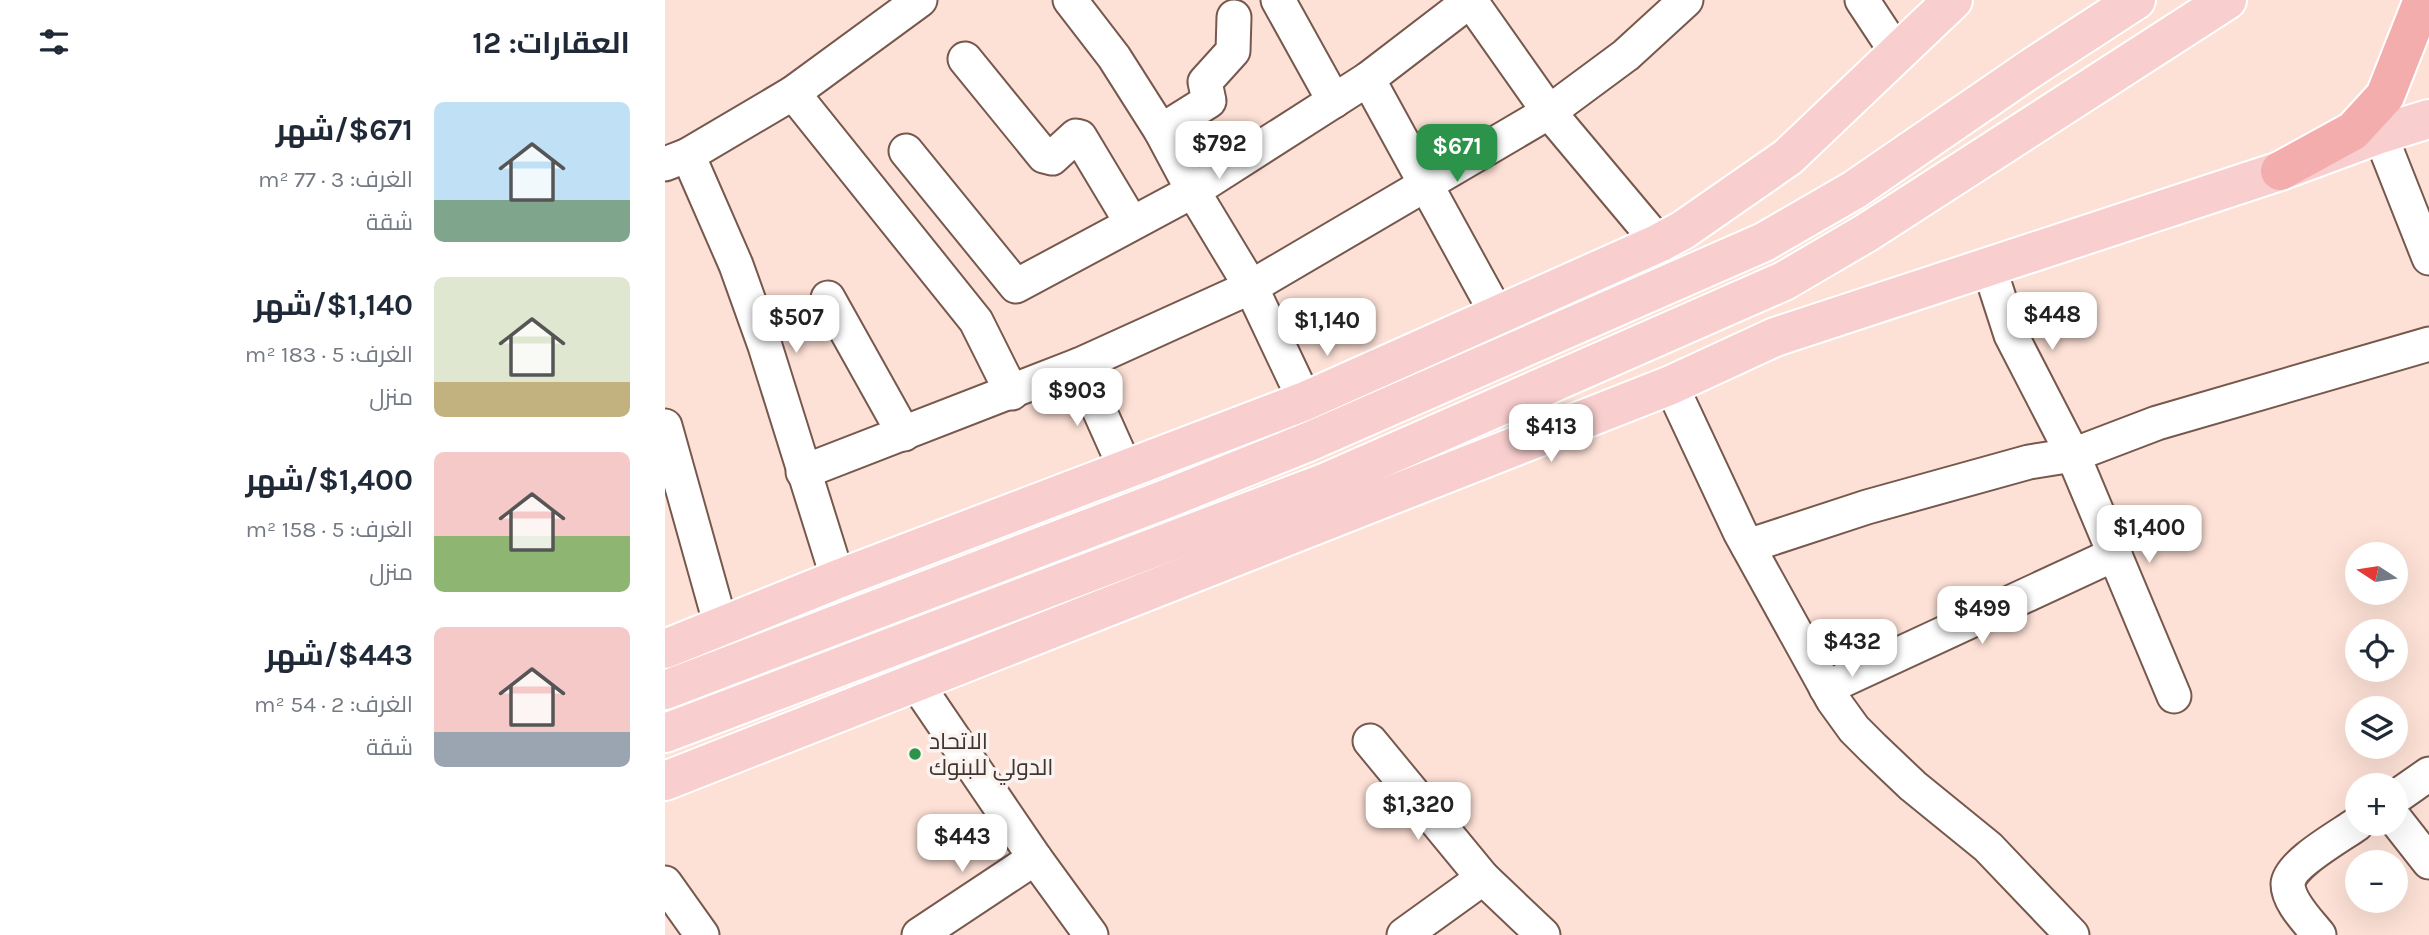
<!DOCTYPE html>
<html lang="ar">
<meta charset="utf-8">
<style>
:root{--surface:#fff;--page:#f2f2f3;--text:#1f2937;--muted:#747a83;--accent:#2c944a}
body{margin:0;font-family:Karla,Cairo,sans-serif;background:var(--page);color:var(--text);direction:rtl;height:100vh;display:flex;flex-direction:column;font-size:26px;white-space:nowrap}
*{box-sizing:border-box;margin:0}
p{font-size:23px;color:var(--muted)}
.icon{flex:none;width:38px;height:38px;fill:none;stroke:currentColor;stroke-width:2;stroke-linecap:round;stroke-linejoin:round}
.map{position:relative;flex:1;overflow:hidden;direction:ltr}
.sheet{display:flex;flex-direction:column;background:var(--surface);width:665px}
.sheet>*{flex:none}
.needle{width:46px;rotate:282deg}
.buttons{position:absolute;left:1680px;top:542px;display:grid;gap:14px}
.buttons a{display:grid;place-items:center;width:63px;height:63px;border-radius:50%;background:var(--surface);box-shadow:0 7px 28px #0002;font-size:35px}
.price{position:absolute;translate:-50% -60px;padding:0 16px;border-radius:14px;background:#fff;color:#222;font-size:23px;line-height:46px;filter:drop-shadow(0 2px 4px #0008)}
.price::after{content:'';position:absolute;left:50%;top:42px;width:21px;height:16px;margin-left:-10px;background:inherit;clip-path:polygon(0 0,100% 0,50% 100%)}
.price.on{background:var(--accent);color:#fff}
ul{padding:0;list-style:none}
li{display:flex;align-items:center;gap:21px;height:175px;padding:0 35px}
li span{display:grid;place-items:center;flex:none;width:196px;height:140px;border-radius:10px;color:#555}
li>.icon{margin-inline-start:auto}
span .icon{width:84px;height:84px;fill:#fffc;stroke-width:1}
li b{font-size:30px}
h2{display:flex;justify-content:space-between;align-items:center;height:84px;padding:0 35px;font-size:30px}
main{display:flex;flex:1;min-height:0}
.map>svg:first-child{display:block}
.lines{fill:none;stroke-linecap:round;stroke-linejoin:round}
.minor-casing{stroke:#76584d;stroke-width:37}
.major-casing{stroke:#fff;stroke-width:42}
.highway-casing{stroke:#fff;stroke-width:42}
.minor{stroke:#fff;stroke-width:33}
.major{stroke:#f8cece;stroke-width:38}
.highway{stroke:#f4adad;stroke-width:38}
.poi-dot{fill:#2c944a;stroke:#faf3f0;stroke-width:2.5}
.labels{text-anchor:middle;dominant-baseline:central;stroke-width:7;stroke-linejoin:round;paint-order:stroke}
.poi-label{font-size:23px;fill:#42342f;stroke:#faf3f0;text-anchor:start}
</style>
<main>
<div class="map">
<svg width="1764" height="935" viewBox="0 0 1764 935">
<rect width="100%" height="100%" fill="#fde1d6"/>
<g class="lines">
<defs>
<g id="minor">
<path d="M 405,0 L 449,57 L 496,131 L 528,191 L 586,287 L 640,401"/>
<path d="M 613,0 L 669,101"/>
<path d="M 805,0 L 884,112 L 994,243"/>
<path d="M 1197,0 L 1232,53"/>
<path d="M 300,59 L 379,156 L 387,158 L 411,136 L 415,137 L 466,222"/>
<path d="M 703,79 L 833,316"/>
<path d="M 128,93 L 311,321 L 347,393"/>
<path d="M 496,131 L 544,101 L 540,82 L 568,51 L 569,17"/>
<path d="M 1715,134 L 1764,258"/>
<path d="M 241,151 L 351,286 L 528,191 L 703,79 L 806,0"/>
<path d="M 23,155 L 71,265 L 100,346 L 173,579"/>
<path d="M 0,164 L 23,155 L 128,93 L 255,0"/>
<path d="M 1324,267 L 1346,335 L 1408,455 L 1509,696"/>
<path d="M 163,298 L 239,434"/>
<path d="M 414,365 L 461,470"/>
<path d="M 1006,385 L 1075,532 L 1168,700 L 1189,729 L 1208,748 L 1248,786 L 1323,847 L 1407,935"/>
<path d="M 0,426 L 56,626"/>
<path d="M 138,472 L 414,365 L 586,287 L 884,112 L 961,55 L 1021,0"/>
<path d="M 1083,546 L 1202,507 L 1364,462 L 1408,455 L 1492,423 L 1764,344"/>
<path d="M 251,683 L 370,858 L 426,935"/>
<path d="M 1161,688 L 1450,554"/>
<path d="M 705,741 L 818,878 L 739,935"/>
<path d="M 1731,797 L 1764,774"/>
<path d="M 1731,820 L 1764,862"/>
<path d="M 818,878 L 878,935"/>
<path d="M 0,883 L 37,935"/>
<path d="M 254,935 L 370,858"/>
<path d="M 1654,935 C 1643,921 1623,902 1623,884 C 1624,864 1677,835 1692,824"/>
</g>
<g id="major">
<path d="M 0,649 L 173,579 L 640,401 L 994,243 L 1018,230 L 1123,157 L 1288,0"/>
<path d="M 0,690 L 501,499 L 643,442 L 1099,242 L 1189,190 L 1368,67 L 1471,0"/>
<path d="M 0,733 L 662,482 L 1119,281 L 1201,233 L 1562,0"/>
<path d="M 0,781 L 1006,385 L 1110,337 L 1615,171 L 1715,134 L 1764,119"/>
</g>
<path id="highway" d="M 1615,171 L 1688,131 L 1720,96 L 1758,0"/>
</defs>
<use href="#minor" class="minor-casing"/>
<use href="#major" class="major-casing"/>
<use href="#highway" class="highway-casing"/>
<use href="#minor" class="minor"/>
<use href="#major" class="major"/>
<use href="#highway" class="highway"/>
</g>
<circle class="poi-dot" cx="250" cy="754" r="7"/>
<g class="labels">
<g class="poi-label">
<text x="264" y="741">الاتحاد<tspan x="264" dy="26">الدولي للبنوك</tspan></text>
</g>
</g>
</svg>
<div class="buttons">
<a><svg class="needle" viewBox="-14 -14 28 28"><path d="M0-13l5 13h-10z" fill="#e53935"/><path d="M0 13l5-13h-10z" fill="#747a83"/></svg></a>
<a><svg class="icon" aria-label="locate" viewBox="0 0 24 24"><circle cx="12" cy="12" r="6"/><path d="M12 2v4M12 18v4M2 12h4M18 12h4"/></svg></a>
<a><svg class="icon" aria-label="layers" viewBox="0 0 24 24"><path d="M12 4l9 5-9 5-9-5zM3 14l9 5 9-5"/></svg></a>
<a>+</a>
<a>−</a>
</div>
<b class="price" style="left:554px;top:181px">$792</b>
<b class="price on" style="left:792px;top:184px">$671</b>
<b class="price" style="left:1387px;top:352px">$448</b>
<b class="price" style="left:131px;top:355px">$507</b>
<b class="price" style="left:662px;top:358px">$1,140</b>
<b class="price" style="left:412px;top:428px">$903</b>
<b class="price" style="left:886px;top:464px">$413</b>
<b class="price" style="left:1484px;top:565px">$1,400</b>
<b class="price" style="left:1317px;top:646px">$499</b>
<b class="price" style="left:1187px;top:679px">$432</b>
<b class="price" style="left:753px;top:842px">$1,320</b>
<b class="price" style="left:297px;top:874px">$443</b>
</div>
<section class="sheet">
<h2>العقارات: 12<svg class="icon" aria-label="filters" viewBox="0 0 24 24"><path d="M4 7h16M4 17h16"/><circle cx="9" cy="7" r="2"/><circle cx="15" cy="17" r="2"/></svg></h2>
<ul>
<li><span style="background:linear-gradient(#bfe0f5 70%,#7fa58c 0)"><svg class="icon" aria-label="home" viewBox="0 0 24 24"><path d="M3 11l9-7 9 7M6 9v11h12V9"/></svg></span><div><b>$671/شهر</b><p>الغرف: 3 · 77 m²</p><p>شقة</p></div></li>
<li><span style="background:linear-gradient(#dfe7d0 75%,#c2b280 0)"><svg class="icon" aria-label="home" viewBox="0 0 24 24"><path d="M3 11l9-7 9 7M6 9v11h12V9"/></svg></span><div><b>$1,140/شهر</b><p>الغرف: 5 · 183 m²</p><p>منزل</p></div></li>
<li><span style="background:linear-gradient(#f6c9c9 60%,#8fb573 0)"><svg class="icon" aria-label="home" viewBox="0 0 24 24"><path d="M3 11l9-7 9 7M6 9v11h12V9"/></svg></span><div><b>$1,400/شهر</b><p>الغرف: 5 · 158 m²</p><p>منزل</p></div></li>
<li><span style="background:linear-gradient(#f6c9c9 75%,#9aa5b1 0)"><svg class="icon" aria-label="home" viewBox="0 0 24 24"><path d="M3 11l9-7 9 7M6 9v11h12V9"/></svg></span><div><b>$443/شهر</b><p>الغرف: 2 · 54 m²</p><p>شقة</p></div></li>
</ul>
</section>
</main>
